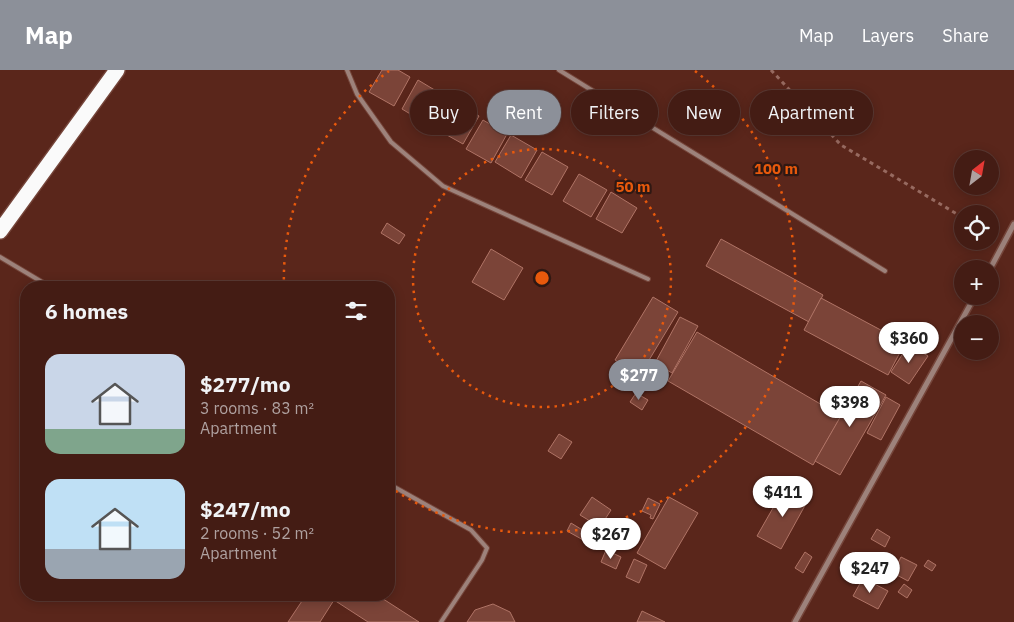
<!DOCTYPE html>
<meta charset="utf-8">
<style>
:root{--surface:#441c14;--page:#4e2922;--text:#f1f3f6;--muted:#afa1a0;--line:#5c3a34;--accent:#8c9099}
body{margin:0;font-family:"IBM Plex Sans",sans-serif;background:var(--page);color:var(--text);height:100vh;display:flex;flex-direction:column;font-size:19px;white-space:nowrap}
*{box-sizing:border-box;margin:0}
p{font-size:16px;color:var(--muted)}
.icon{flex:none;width:28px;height:28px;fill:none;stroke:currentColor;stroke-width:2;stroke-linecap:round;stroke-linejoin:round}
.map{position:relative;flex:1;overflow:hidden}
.side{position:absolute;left:20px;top:211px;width:375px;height:320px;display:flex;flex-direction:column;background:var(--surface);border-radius:20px;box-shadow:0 2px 12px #0003,0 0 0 1px var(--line)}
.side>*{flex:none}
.guide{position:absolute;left:410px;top:20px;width:475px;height:45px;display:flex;gap:10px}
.needle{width:32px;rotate:31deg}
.fabs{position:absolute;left:954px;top:80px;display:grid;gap:10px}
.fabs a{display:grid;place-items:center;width:45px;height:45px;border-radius:50%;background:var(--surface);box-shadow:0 2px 12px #0003,0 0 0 1px var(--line);font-size:25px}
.price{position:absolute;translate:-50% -42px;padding:0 11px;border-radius:18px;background:#fff;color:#222;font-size:16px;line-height:32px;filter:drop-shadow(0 1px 2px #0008)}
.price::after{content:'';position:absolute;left:50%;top:30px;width:15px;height:11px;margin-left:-8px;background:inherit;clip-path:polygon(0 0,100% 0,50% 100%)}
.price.active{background:var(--accent);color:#fff}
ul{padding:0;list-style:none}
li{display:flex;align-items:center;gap:15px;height:125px;padding:0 25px}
li span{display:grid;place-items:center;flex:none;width:140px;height:100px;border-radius:15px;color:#555}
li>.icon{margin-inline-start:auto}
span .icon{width:60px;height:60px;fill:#fffc;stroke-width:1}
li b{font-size:21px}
h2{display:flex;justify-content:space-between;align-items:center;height:60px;padding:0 25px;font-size:21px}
.chip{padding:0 18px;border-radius:22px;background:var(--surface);box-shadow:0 2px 12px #0003,0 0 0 1px var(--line);font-size:18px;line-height:45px}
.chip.active{background:var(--accent);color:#fff}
header{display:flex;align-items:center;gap:30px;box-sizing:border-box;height:70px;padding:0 25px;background:var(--accent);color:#fff}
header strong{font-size:24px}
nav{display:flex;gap:28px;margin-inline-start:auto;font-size:18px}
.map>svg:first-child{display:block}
.building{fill:#7b4438;stroke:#b07466}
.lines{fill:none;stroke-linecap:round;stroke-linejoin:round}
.lane-casing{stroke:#75453a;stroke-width:6}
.street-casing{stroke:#75453a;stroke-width:8}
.highway-casing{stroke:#75453a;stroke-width:18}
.path{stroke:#976a60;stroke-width:3;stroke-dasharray:4 4;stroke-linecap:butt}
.lane{stroke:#9d827b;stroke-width:4}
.street{stroke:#9d827b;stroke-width:5}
.highway{stroke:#fafafa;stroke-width:15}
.ring{fill:none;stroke:#e8590c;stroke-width:2.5;stroke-dasharray:2.5 5}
.centre{fill:#e8590c;stroke:#2f1813;stroke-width:2.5}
.ring-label{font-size:15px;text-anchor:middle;font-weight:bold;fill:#e8590c;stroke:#2f1813;stroke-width:4.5;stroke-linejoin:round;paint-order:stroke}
</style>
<header>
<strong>Map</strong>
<nav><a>Map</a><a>Layers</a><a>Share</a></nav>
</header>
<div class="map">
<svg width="1014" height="552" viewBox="0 0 1014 552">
<rect width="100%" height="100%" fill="#5a261b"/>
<g class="building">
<path d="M 382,0 L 398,0 L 410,7 L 394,36 L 369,22 Z"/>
<path d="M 418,10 L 443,25 L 427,54 L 402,39 Z"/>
<path d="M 455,31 L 479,46 L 463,74 L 438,60 Z"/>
<path d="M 483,50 L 507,64 L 491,93 L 466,79 Z"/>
<path d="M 511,65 L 537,80 L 521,108 L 495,92 Z"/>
<path d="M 542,82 L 568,97 L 552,125 L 525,110 Z"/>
<path d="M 579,104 L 607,120 L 591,147 L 563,131 Z"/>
<path d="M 611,122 L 637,138 L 622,163 L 596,149 Z"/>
<path d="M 387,153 L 405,165 L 399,174 L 381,163 Z"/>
<path d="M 721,169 L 823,225 L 809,252 L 706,196 Z"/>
<path d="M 491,179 L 523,198 L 504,230 L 472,212 Z"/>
<path d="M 653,227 L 678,242 L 640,305 L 615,290 Z"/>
<path d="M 821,228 L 905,273 L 888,305 L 804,260 Z"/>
<path d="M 680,247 L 698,256 L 672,303 L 655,293 Z"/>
<path d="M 697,262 L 841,346 L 813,395 L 668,311 Z"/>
<path d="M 909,274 L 928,286 L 909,314 L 891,302 Z"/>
<path d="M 861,311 L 886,325 L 840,405 L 815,391 Z"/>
<path d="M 636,323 L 648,330 L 642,340 L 630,332 Z"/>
<path d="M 886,327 L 900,335 L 881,370 L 867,363 Z"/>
<path d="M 559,364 L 572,372 L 561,389 L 548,381 Z"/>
<path d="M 785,417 L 808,430 L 781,479 L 757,466 Z"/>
<path d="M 592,427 L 611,440 L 600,457 L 580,445 Z"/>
<path d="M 669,427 L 698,443 L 665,499 L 637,483 Z"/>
<path d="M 648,428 L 660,434 L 653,449 L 650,448 L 651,445 L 642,441 Z"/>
<path d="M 571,453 L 589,464 L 585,471 L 567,461 Z"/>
<path d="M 877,459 L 890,467 L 885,477 L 871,469 Z"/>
<path d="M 606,480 L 621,487 L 616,499 L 601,492 Z"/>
<path d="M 805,482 L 812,487 L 803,503 L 795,498 Z"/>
<path d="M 901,487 L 917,495 L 908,511 L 893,503 Z"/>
<path d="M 634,489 L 647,495 L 639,513 L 626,507 Z"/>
<path d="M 928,490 L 936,495 L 932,501 L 924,496 Z"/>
<path d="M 863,508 L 888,521 L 878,539 L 853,526 Z"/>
<path d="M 904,514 L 912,520 L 907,528 L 898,522 Z"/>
<path d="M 306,525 L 377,525 L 419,552 L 368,552 L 334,530 L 320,552 L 288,552 Z"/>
<path d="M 493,534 L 510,542 L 515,552 L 467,552 L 475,540 Z"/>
<path d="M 642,541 L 665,552 L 637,552 Z"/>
</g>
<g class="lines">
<defs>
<g id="lane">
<path d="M 347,0 L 357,24 L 391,72 L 443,116 L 648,209"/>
<path d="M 559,0 L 885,201"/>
<path d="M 0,187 L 52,218"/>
<path d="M 389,414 L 471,460 L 487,478 L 482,490 L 441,552"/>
</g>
<g id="street">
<path d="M 990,199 L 1014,154"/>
<path d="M 795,552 L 975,226"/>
</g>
<path id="highway" d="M 0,161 L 117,0"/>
</defs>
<use href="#lane" class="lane-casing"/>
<use href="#street" class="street-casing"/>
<use href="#highway" class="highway-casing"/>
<path class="path" d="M 771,0 L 841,75 L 962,147"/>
<use href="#lane" class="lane"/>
<use href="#street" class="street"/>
<use href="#highway" class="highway"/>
</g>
<g class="ring">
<circle cx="542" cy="208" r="129"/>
<path d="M284 217A258 258 0 0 1 389 1M695 1A258 258 0 0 1 390 417"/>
</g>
<circle cx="542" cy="208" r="8" class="centre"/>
<g class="ring-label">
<text x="776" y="104">100 m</text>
<text x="633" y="122">50 m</text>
</g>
</svg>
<div class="fabs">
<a><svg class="needle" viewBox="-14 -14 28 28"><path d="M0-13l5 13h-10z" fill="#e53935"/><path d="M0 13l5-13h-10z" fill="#afa1a0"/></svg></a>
<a><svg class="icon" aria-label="locate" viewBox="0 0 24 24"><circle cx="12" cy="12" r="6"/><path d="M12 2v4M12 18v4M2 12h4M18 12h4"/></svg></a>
<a>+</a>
<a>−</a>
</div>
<b class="price" style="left:909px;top:294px">$360</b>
<b class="price active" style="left:639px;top:331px">$277</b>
<b class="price" style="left:850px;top:358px">$398</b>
<b class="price" style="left:783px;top:448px">$411</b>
<b class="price" style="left:611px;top:490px">$267</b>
<b class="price" style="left:870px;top:524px">$247</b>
<div class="guide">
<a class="chip">Buy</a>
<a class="chip active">Rent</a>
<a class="chip">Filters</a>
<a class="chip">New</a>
<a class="chip">Apartment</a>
</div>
<section class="side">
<h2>6 homes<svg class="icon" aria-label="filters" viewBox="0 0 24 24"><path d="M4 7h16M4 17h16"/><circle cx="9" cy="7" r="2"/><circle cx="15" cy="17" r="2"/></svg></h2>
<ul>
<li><span style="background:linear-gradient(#c9d6e8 75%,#7fa58c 0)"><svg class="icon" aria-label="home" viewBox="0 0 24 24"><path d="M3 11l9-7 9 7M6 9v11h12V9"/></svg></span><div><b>$277/mo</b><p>3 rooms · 83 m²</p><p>Apartment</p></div></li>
<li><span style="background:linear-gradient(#bfe0f5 70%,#9aa5b1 0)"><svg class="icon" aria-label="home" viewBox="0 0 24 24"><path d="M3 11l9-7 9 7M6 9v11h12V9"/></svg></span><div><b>$247/mo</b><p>2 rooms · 52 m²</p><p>Apartment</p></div></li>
</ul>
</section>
</div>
